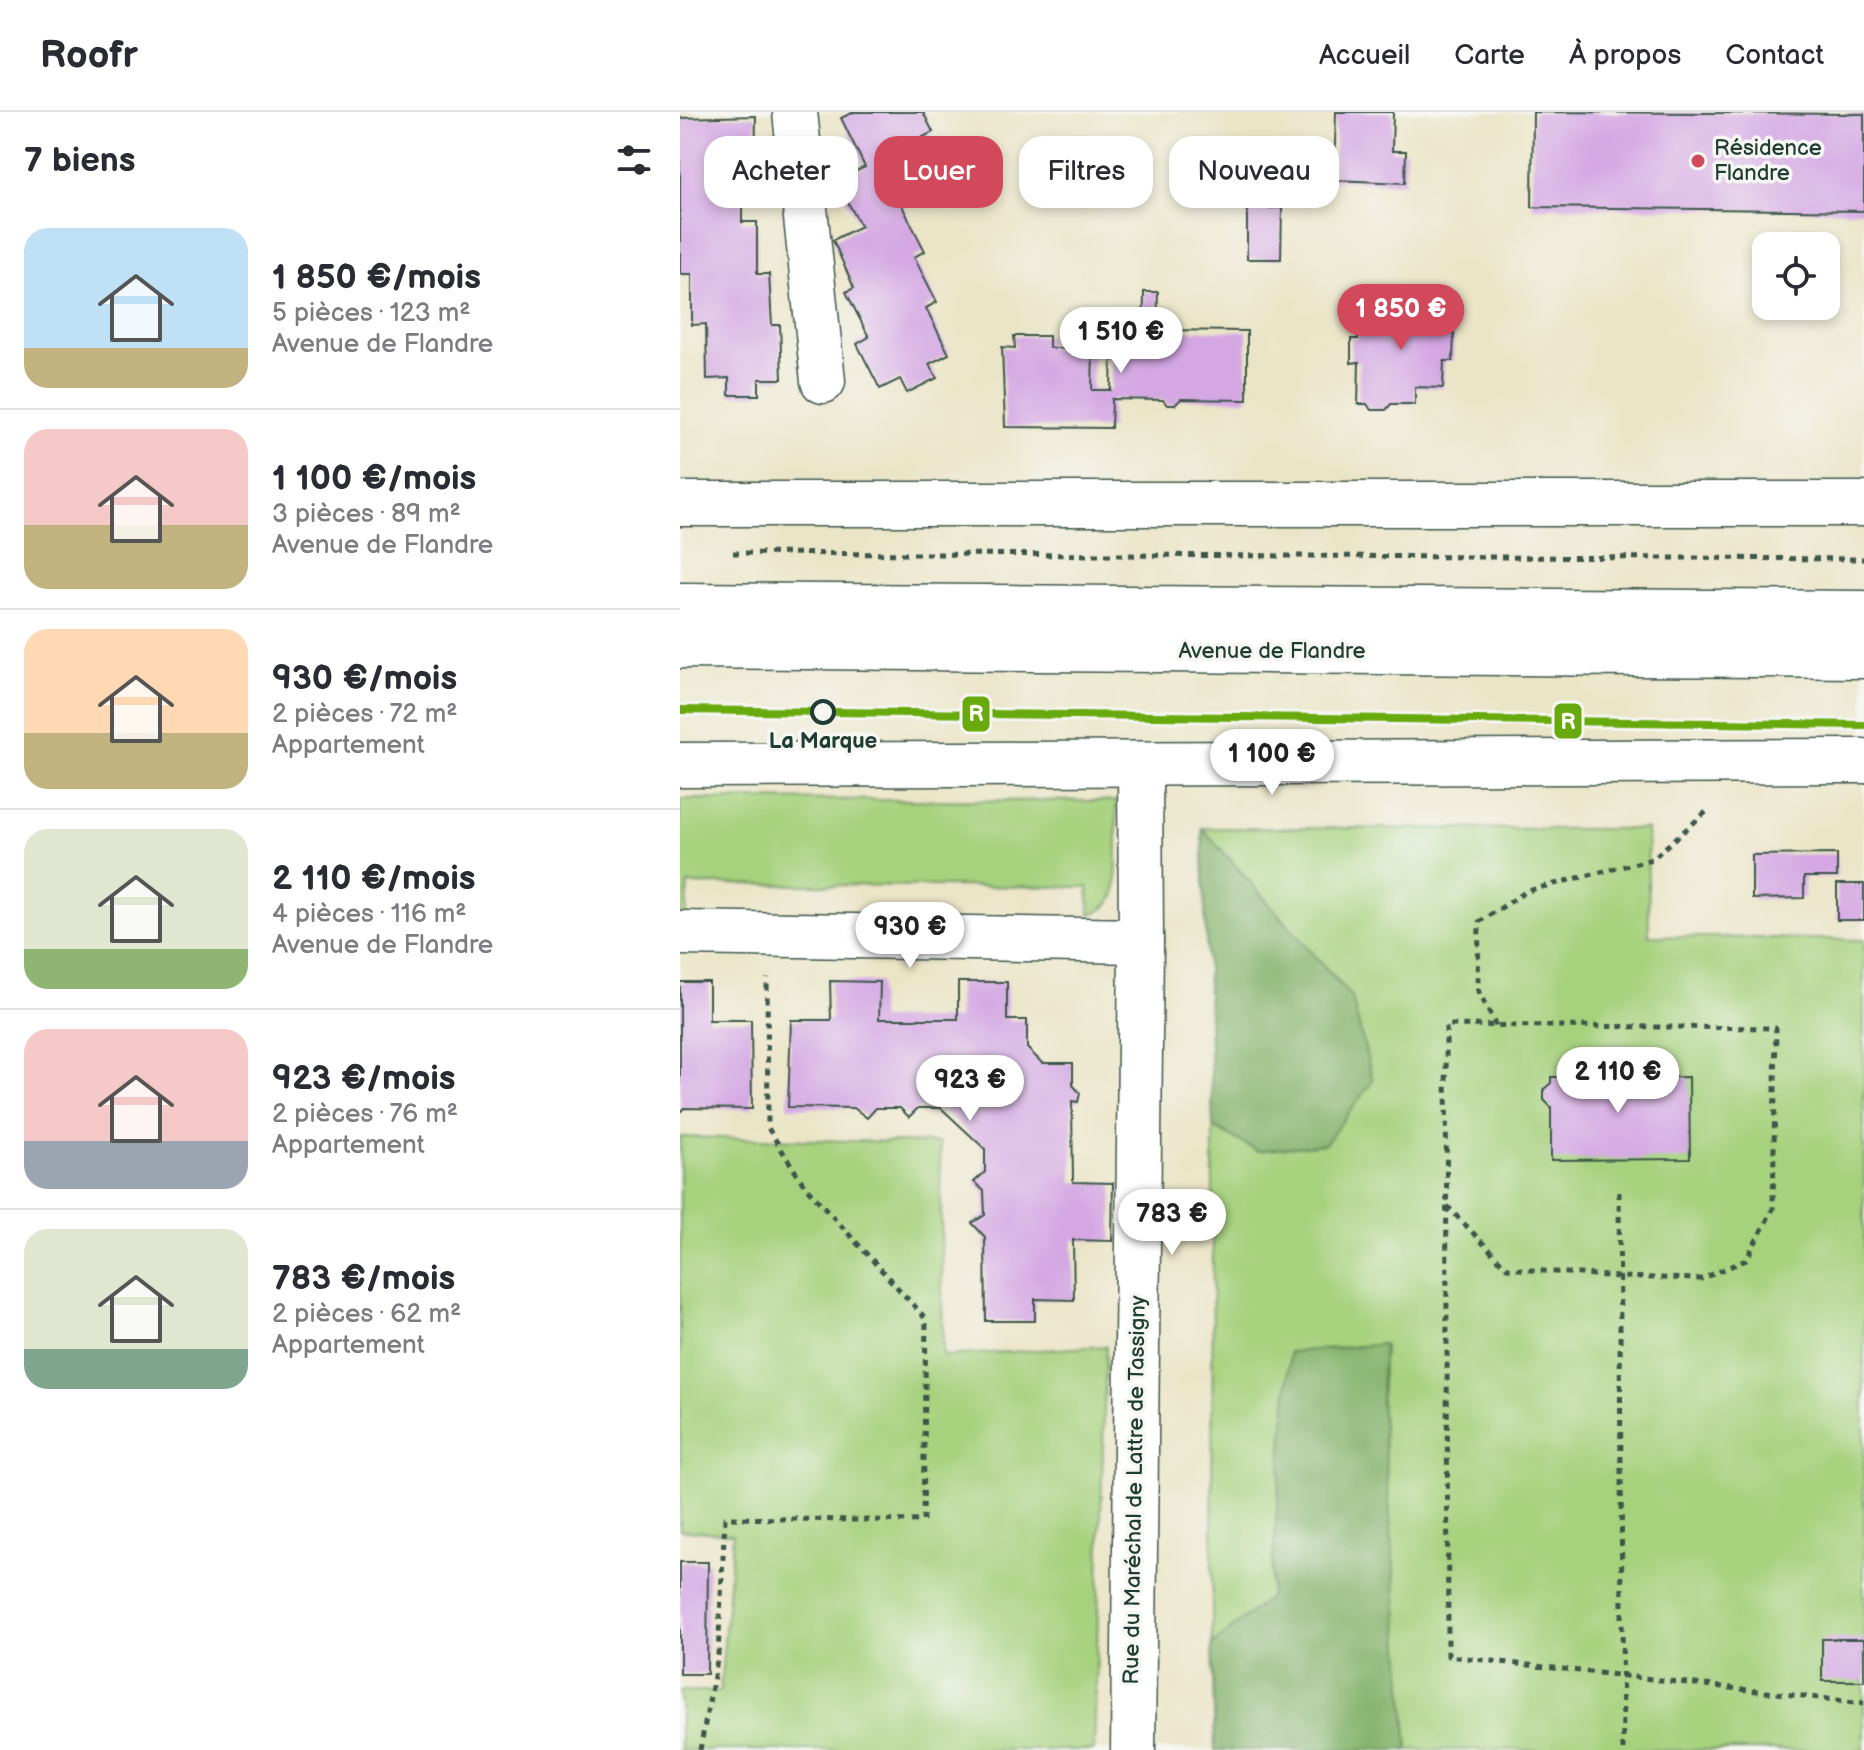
<!DOCTYPE html>
<html lang="fr">
<meta charset="utf-8">
<style>
:root{--surface:#fff;--page:#f7f7f7;--text:#2b2b33;--muted:#7c7c81;--line:#e1e1e2;--accent:#d1495b}
body{margin:0;font-family:"Balsamiq Sans",sans-serif;background:var(--page);color:var(--text);height:100vh;display:flex;flex-direction:column;font-size:30px;white-space:nowrap}
*{box-sizing:border-box;margin:0}
p{font-size:26px;color:var(--muted)}
.icon{flex:none;width:44px;height:44px;fill:none;stroke:currentColor;stroke-width:2;stroke-linecap:round;stroke-linejoin:round}
.map{position:relative;flex:1;overflow:hidden}
.details{display:flex;flex-direction:column;background:var(--surface);width:680px}
.details>*{flex:none}
.guide{position:absolute;left:24px;top:24px;width:760px;height:72px;display:flex;gap:16px}
.buttons{position:absolute;left:1072px;top:120px;display:grid;gap:16px}
.buttons a{display:grid;place-items:center;width:88px;height:88px;border-radius:16px;background:var(--surface);box-shadow:0 4px 12px #0003;font-size:40px}
.price{position:absolute;translate:-50% -68px;padding:0 18px;border-radius:28px;background:#fff;color:#222;font-size:26px;line-height:52px;filter:drop-shadow(0 2px 4px #0008)}
.price::after{content:'';position:absolute;left:50%;top:48px;width:24px;height:18px;margin-left:-12px;background:inherit;clip-path:polygon(0 0,100% 0,50% 100%)}
.price.on{background:var(--accent);color:#fff}
ul{padding:0;list-style:none}
li{display:flex;align-items:center;gap:24px;height:200px;padding:0 24px}
li+li{border-top:2px solid var(--line)}
li span{display:grid;place-items:center;flex:none;width:224px;height:160px;border-radius:24px;color:#555}
li>.icon{margin-inline-start:auto}
span .icon{width:96px;height:96px;fill:#fffc;stroke-width:1}
li b{font-size:34px}
h2{display:flex;justify-content:space-between;align-items:center;height:96px;padding:0 24px;font-size:34px}
.pill{padding:0 28px;border-radius:24px;background:var(--surface);box-shadow:0 4px 12px #0003;font-size:28px;line-height:72px}
.pill.on{background:var(--accent);color:#fff}
header{display:flex;align-items:center;gap:48px;box-sizing:border-box;height:112px;padding:0 40px;background:var(--surface);border-bottom:2px solid var(--line)}
header strong{font-size:38px}
nav{display:flex;gap:44px;margin-inline-start:auto;font-size:28px}
main{display:flex;flex:1;min-height:0}
.map>svg:first-child{display:block}
.green{fill:#a6d17d;stroke:#628758;stroke-width:2}
.forest{fill:#84b36c;stroke:#527850;stroke-width:2}
.building{fill:#d4a7e3}
.lines{fill:none;stroke-linecap:round;stroke-linejoin:round}
.minor-casing{stroke:#3e564a;stroke-width:47}
.major-casing{stroke:#3e564a;stroke-width:47}
.path{stroke:#3e564a;stroke-width:5;stroke-dasharray:6 6;stroke-linecap:butt}
.minor{stroke:#fff;stroke-width:44}
.major{stroke:#fff;stroke-width:44}
.tram-1-casing{stroke:#f6f6f2;stroke-width:14}
.tram-1{stroke:#68aa0d;stroke-width:8}
.poi-dot{fill:#d1495b;stroke:#f6f6f2;stroke-width:3}
.stop-dot{fill:#f6f6f2;stroke:#1f3d34;stroke-width:4}
.labels{text-anchor:middle;dominant-baseline:central;stroke-width:7;stroke-linejoin:round;paint-order:stroke}
.poi-label{font-size:22px;fill:#1f3d34;stroke:#f6f6f2;text-anchor:start}
.street-label{font-size:22px;fill:#1f3d34;stroke:#f6f6f2}
.stop-label{font-size:22px;font-weight:bold;fill:#1f3d34;stroke:#f6f6f2}
.line-badge{stroke:#f6f6f2;stroke-width:3}
.badge-label{font-size:22px;text-anchor:middle;font-weight:bold;fill:#fff}
</style>
<header>
<strong>Roofr</strong>
<nav><a>Accueil</a><a>Carte</a><a>À propos</a><a>Contact</a></nav>
</header>
<main>
<section class="details">
<h2>7 biens<svg class="icon" aria-label="filters" viewBox="0 0 24 24"><path d="M4 7h16M4 17h16"/><circle cx="9" cy="7" r="2"/><circle cx="15" cy="17" r="2"/></svg></h2>
<ul>
<li><span style="background:linear-gradient(#bfe0f5 75%,#c2b280 0)"><svg class="icon" aria-label="home" viewBox="0 0 24 24"><path d="M3 11l9-7 9 7M6 9v11h12V9"/></svg></span><div><b>1 850 €/mois</b><p>5 pièces · 123 m²</p><p>Avenue de Flandre</p></div></li>
<li><span style="background:linear-gradient(#f6c9c9 60%,#c2b280 0)"><svg class="icon" aria-label="home" viewBox="0 0 24 24"><path d="M3 11l9-7 9 7M6 9v11h12V9"/></svg></span><div><b>1 100 €/mois</b><p>3 pièces · 89 m²</p><p>Avenue de Flandre</p></div></li>
<li><span style="background:linear-gradient(#ffd9b3 65%,#c2b280 0)"><svg class="icon" aria-label="home" viewBox="0 0 24 24"><path d="M3 11l9-7 9 7M6 9v11h12V9"/></svg></span><div><b>930 €/mois</b><p>2 pièces · 72 m²</p><p>Appartement</p></div></li>
<li><span style="background:linear-gradient(#dfe7d0 75%,#8fb573 0)"><svg class="icon" aria-label="home" viewBox="0 0 24 24"><path d="M3 11l9-7 9 7M6 9v11h12V9"/></svg></span><div><b>2 110 €/mois</b><p>4 pièces · 116 m²</p><p>Avenue de Flandre</p></div></li>
<li><span style="background:linear-gradient(#f6c9c9 70%,#9aa5b1 0)"><svg class="icon" aria-label="home" viewBox="0 0 24 24"><path d="M3 11l9-7 9 7M6 9v11h12V9"/></svg></span><div><b>923 €/mois</b><p>2 pièces · 76 m²</p><p>Appartement</p></div></li>
<li><span style="background:linear-gradient(#dfe7d0 75%,#7fa58c 0)"><svg class="icon" aria-label="home" viewBox="0 0 24 24"><path d="M3 11l9-7 9 7M6 9v11h12V9"/></svg></span><div><b>783 €/mois</b><p>2 pièces · 62 m²</p><p>Appartement</p></div></li>
</ul>
</section>
<div class="map">
<svg width="1184" height="1638" viewBox="0 0 1184 1638">
<rect width="100%" height="100%" fill="#f6f6f2"/>
<filter id="ink" filterUnits="userSpaceOnUse"><feTurbulence type="fractalNoise" baseFrequency=".0125" numOctaves="2"/><feDisplacementMap in="SourceGraphic" scale="16" xChannelSelector="R" yChannelSelector="G"/><feConvolveMatrix kernelMatrix="1 2 1 2 8 2 1 2 1" color-interpolation-filters="sRGB"/></filter>
<filter id="wash" filterUnits="userSpaceOnUse"><feTurbulence type="fractalNoise" baseFrequency=".006" numOctaves="4" result="noise"/><feDisplacementMap in="SourceGraphic" scale="32" xChannelSelector="R" yChannelSelector="G"/><feGaussianBlur stdDeviation="1.8" result="paint"/><feColorMatrix in="noise" values="0 0 0 0 0 0 0 0 0 0 0 0 0 0 0 0 0 1.4 0 .05"/><feComposite in="paint" operator="in"/></filter>
<g filter="url(#wash)">
<rect width="100%" height="100%" fill="#ebe5c7"/>
<g class="green">
<path d="M 0,687 L 436,689 C 436,706 439,774 434,784 C 429,794 421,800 410,802 L 408,775 L 8,772 L 6,806 L 0,806 Z"/>
<path d="M 522,716 L 967,717 L 969,824 L 1184,828 L 1184,1638 L 728,1638 L 701,1289 L 704,1232 L 610,1241 L 590,1485 L 532,1533 L 533,1015 L 578,1039 L 672,885 Z"/>
<path d="M 0,1025 L 260,1031 L 263,1244 L 426,1234 L 414,1638 L 0,1638 L 0,1579 L 40,1579 L 53,1422 L 0,1418 Z"/>
</g>
<g class="forest">
<path d="M 522,716 L 672,886 L 693,969 L 645,1032 L 578,1039 L 533,1015 Z"/>
<path d="M 704,1232 L 701,1289 L 728,1638 L 535,1638 L 532,1533 L 590,1485 L 610,1240 Z"/>
</g>
<g id="blocks">
<g class="building">
<path d="M 174,0 L 243,0 L 253,20 L 228,33 L 251,79 L 222,94 L 245,139 L 234,145 L 257,190 L 246,196 L 269,242 L 249,252 L 257,266 L 227,281 L 220,267 L 200,277 L 177,232 L 189,225 L 166,180 L 174,176 L 153,128 L 181,114 L 156,69 L 185,55 L 161,6 Z"/>
<path d="M 656,0 L 713,0 L 712,39 L 726,39 L 725,71 L 654,68 Z"/>
<path d="M 853,0 L 1184,2 L 1184,99 L 852,95 Z"/>
<path d="M 76,4 L 75,57 L 62,56 L 62,110 L 77,110 L 77,162 L 89,162 L 92,213 L 100,213 L 102,267 L 79,267 L 79,283 L 49,283 L 49,266 L 27,267 L 26,212 L 12,213 L 12,162 L 0,162 L 0,6 Z"/>
<path d="M 567,96 L 602,96 L 601,147 L 567,147 Z"/>
<path d="M 464,180 L 478,180 L 477,218 L 567,219 L 567,288 L 501,287 L 495,293 L 487,293 L 483,288 L 432,287 L 431,316 L 325,315 L 322,235 L 335,236 L 334,224 L 369,224 L 369,236 L 413,236 L 412,278 L 431,278 L 432,240 L 463,240 Z"/>
<path d="M 715,187 L 764,188 L 763,221 L 774,220 L 773,249 L 764,249 L 763,276 L 735,275 L 735,292 L 711,292 L 706,298 L 691,298 L 687,292 L 678,292 L 679,250 L 671,251 L 671,227 L 678,227 L 678,200 L 715,200 Z"/>
<path d="M 1157,742 L 1157,765 L 1124,765 L 1124,786 L 1072,787 L 1072,743 Z"/>
<rect x="1157" y="772" width="27" height="36"/>
<path d="M 150,869 L 200,870 L 199,907 L 278,907 L 278,870 L 327,870 L 327,908 L 347,908 L 347,936 L 362,951 L 393,951 L 393,973 L 400,981 L 398,990 L 392,989 L 393,1070 L 433,1071 L 432,1129 L 393,1128 L 394,1188 L 355,1187 L 355,1209 L 306,1209 L 305,1125 L 292,1111 L 305,1103 L 304,1079 L 294,1070 L 305,1060 L 305,1037 L 261,996 L 238,996 L 229,1005 L 220,996 L 196,996 L 187,1006 L 174,996 L 108,995 L 111,908 L 151,908 Z"/>
<path d="M 0,870 L 29,870 L 29,908 L 71,908 L 72,997 L 4,996 L 0,1000 Z"/>
<path d="M 906,950 L 952,950 L 952,966 L 1009,965 L 1010,1047 L 871,1048 L 871,995 L 864,988 L 864,977 L 871,971 L 871,965 L 881,965 L 881,958 L 906,958 Z"/>
<path d="M 0,1450 L 28,1450 L 27,1562 L 0,1562 Z"/>
<rect x="1142" y="1527" width="42" height="42"/>
</g>
</g>
</g>
<g filter="url(#ink)">
<use href="#blocks" fill-opacity="0" stroke="#3e564a" stroke-width="2"/>
<g class="lines">
<defs>
<g id="minor">
<path d="M 115,0 L 143,269"/>
<path d="M 0,392 L 1184,392"/>
<path d="M 0,653 L 1184,649"/>
<path d="M 0,821 L 461,829"/>
<path d="M 453,1638 L 461,829 L 460,652"/>
</g>
<g id="major">
<path d="M 0,493 L 1184,501"/>
<path d="M 0,534 L 1184,544"/>
</g>
</defs>
<use href="#minor" class="minor-casing"/>
<use href="#major" class="major-casing"/>
<g class="path">
<path d="M 53,441 L 1184,447"/>
<path d="M 816,914 L 798,878 L 799,810 L 847,779 L 972,747 L 1026,700 L 1028,696"/>
<path d="M 939,1080 L 943,1638"/>
<path d="M 767,1094 L 827,1156 L 938,1165 L 1021,1167 L 1066,1148 L 1093,1097 L 1096,916 L 766,913 L 768,1544 L 1184,1591"/>
<path d="M 20,1638 L 38,1543 L 45,1406 L 243,1409 L 246,1207 L 124,1073 L 88,1016 L 87,866"/>
</g>
<use href="#minor" class="minor"/>
<use href="#major" class="major"/>
<defs>
<path id="tram-1" d="M 0,598 L 1184,613"/>
</defs>
<use href="#tram-1" class="tram-1-casing"/>
<use href="#tram-1" class="tram-1"/>
</g>
</g>
<circle class="poi-dot" cx="1018" cy="49" r="8"/>
<circle class="stop-dot" cx="143" cy="600" r="11"/>
<g class="labels">
<g class="poi-label">
<text x="1034" y="36">Résidence<tspan x="1034" dy="25">Flandre</tspan></text>
</g>
<g class="street-label">
<text x="592" y="539">Avenue de Flandre</text>
<text transform="translate(455 1378) rotate(-89)">Rue du Maréchal de Lattre de Tassigny</text>
</g>
<g class="stop-label">
<text x="143" y="629">La Marque</text>
</g>
</g>
<g class="line-badge">
<rect x="281" y="583" width="30" height="38" rx="8" fill="#68aa0d"/>
<rect x="873" y="590" width="30" height="38" rx="8" fill="#68aa0d"/>
</g>
<g class="badge-label">
<text x="296" y="609">R</text>
<text x="888" y="617">R</text>
</g>
</svg>
<div class="buttons">
<a><svg class="icon" aria-label="locate" viewBox="0 0 24 24"><circle cx="12" cy="12" r="6"/><path d="M12 2v4M12 18v4M2 12h4M18 12h4"/></svg></a>
</div>
<b class="price on" style="left:721px;top:240px">1 850 €</b>
<b class="price" style="left:441px;top:263px">1 510 €</b>
<b class="price" style="left:592px;top:685px">1 100 €</b>
<b class="price" style="left:230px;top:858px">930 €</b>
<b class="price" style="left:938px;top:1003px">2 110 €</b>
<b class="price" style="left:290px;top:1011px">923 €</b>
<b class="price" style="left:492px;top:1145px">783 €</b>
<div class="guide">
<a class="pill">Acheter</a>
<a class="pill on">Louer</a>
<a class="pill">Filtres</a>
<a class="pill">Nouveau</a>
</div>
</div>
</main>
